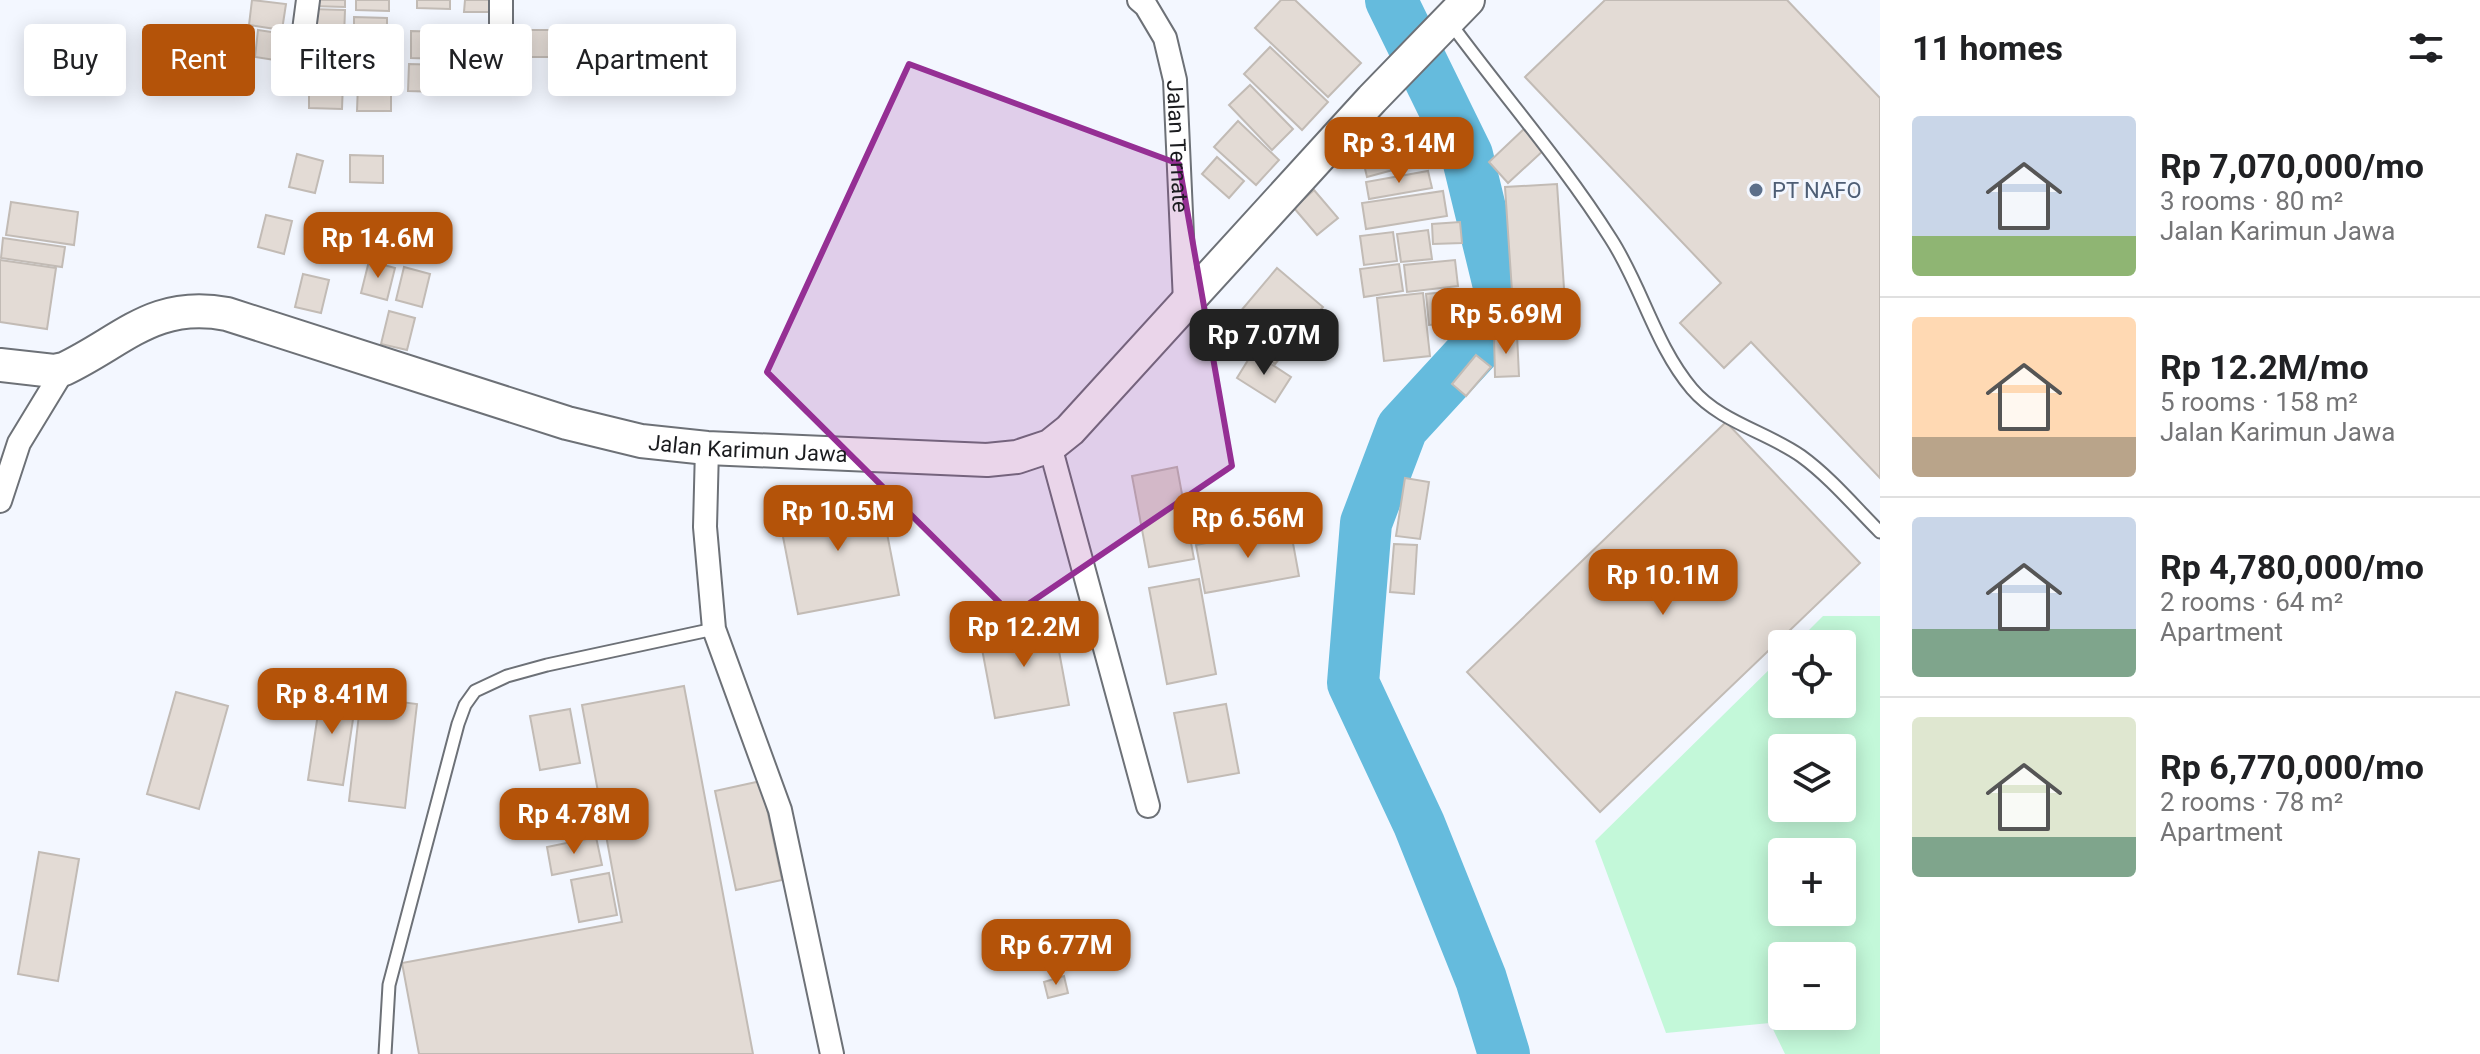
<!DOCTYPE html>
<meta charset="utf-8">
<style>
:root{--surface:#fff;--page:#f6f6f6;--text:#202124;--muted:#757577;--line:#e0e0e0;--accent:#b45309}
body{margin:0;font-family:Roboto,sans-serif;background:var(--page);color:var(--text);height:100vh;display:flex;flex-direction:column;font-size:30px;white-space:nowrap}
*{box-sizing:border-box;margin:0}
p{font-size:26px;color:var(--muted)}
.icon{flex:none;width:44px;height:44px;fill:none;stroke:currentColor;stroke-width:2;stroke-linecap:round;stroke-linejoin:round}
.map{position:relative;flex:1;overflow:hidden}
.sheet{display:flex;flex-direction:column;background:var(--surface);width:600px}
.sheet>*{flex:none}
.guide{position:absolute;left:24px;top:24px;width:760px;height:72px;display:flex;gap:16px}
.tools{position:absolute;left:1768px;top:630px;display:grid;gap:16px}
.tools a{display:grid;place-items:center;width:88px;height:88px;border-radius:8px;background:var(--surface);box-shadow:0 4px 20px #0003;font-size:40px}
.price{position:absolute;translate:-50% -68px;padding:0 18px;border-radius:16px;background:var(--accent);color:#fff;font-size:26px;line-height:52px;filter:drop-shadow(0 2px 4px #0008)}
.price::after{content:'';position:absolute;left:50%;top:48px;width:24px;height:18px;margin-left:-12px;background:inherit;clip-path:polygon(0 0,100% 0,50% 100%)}
.price.selected{background:#222;color:#fff}
ul{padding:0;list-style:none}
li{display:flex;align-items:center;gap:24px;height:200px;padding:0 32px}
li+li{border-top:2px solid var(--line)}
li span{display:grid;place-items:center;flex:none;width:224px;height:160px;border-radius:8px;color:#555}
li>.icon{margin-inline-start:auto}
span .icon{width:96px;height:96px;fill:#fffc;stroke-width:1}
li b{font-size:34px}
h2{display:flex;justify-content:space-between;align-items:center;height:96px;padding:0 32px;font-size:34px}
.pill{padding:0 28px;border-radius:8px;background:var(--surface);box-shadow:0 4px 20px #0003;font-size:28px;line-height:72px}
.pill.selected{background:var(--accent);color:#fff}
main{display:flex;flex:1;min-height:0}
.map>svg:first-child{display:block}
.green{fill:#c3f8d9;fill-rule:evenodd}
.lines{fill:none;stroke-linecap:round;stroke-linejoin:round}
.river{stroke:#65bbdd;stroke-width:52}
.building{fill:#e3dbd5;stroke:#c2bbb5;stroke-width:2}
.lane-casing{stroke:#6d7177;stroke-width:15}
.street-casing{stroke:#6d7177;stroke-width:26}
.secondary-casing{stroke:#6d7177;stroke-width:36}
.lane{stroke:#fff;stroke-width:11}
.street{stroke:#fff;stroke-width:22}
.secondary{stroke:#fff;stroke-width:32}
.marked{fill:#952f94;fill-opacity:0.2;stroke:#952f94;stroke-width:6;stroke-linejoin:round}
.service-dot{fill:#5c6f8a;stroke:#f3f7ff;stroke-width:3}
.labels{text-anchor:middle;dominant-baseline:central;stroke-width:6;stroke-linejoin:round;paint-order:stroke}
.street-label{font-size:22px;fill:#1b1c1f;stroke:#f3f7ff}
.service-label{font-size:22px;fill:#4e5e75;stroke:#f3f7ff;text-anchor:start}
</style>
<main>
<div class="map">
<svg width="1880" height="1054" viewBox="0 0 1880 1054">
<rect width="100%" height="100%" fill="#f3f7ff"/>
<path class="green" d="M 1823,616 L 1880,616 L 1880,1054 L 1785,1054 L 1770,1023 L 1666,1033 L 1595,841 L 1782,657 L 1782,704 L 1842,704 L 1842,644 L 1795,644 ZM 1782,748 L 1842,748 L 1842,808 L 1782,808 ZM 1782,852 L 1842,852 L 1842,912 L 1782,912 ZM 1782,956 L 1842,956 L 1842,1016 L 1782,1016 Z"/>
<g class="lines">
<path class="river" d="M 1391,0 L 1467,155 L 1506,315 L 1402,428 L 1366,523 L 1353,683 L 1419,824 L 1481,979 L 1504,1054"/>
</g>
<g class="building">
<path d="M 252,0 L 286,4 L 282,30 L 249,25 Z"/>
<path d="M 311,0 L 345,0 L 345,7 L 311,6 Z"/>
<path d="M 356,0 L 389,0 L 389,11 L 356,10 Z"/>
<path d="M 417,0 L 450,0 L 450,9 L 417,8 Z"/>
<path d="M 465,0 L 498,0 L 498,12 L 464,12 Z"/>
<path d="M 1281,0 L 1295,0 L 1361,63 L 1328,97 L 1255,28 Z"/>
<path d="M 1605,0 L 1787,0 L 1880,98 L 1880,478 L 1751,342 L 1724,368 L 1680,323 L 1721,283 L 1525,77 Z"/>
<path d="M 311,9 L 345,10 L 344,37 L 311,36 Z"/>
<path d="M 354,17 L 387,18 L 387,45 L 354,44 Z"/>
<path d="M 258,30 L 292,35 L 288,62 L 255,57 Z"/>
<path d="M 518,30 L 552,30 L 551,57 L 518,57 Z"/>
<path d="M 411,31 L 445,32 L 444,59 L 411,58 Z"/>
<path d="M 313,40 L 346,41 L 346,67 L 313,67 Z"/>
<path d="M 450,43 L 483,44 L 483,71 L 450,70 Z"/>
<path d="M 1270,47 L 1328,102 L 1302,130 L 1244,74 Z"/>
<path d="M 359,53 L 392,54 L 392,81 L 359,80 Z"/>
<path d="M 409,64 L 442,65 L 441,92 L 408,91 Z"/>
<path d="M 309,81 L 343,82 L 342,109 L 309,108 Z"/>
<path d="M 358,84 L 391,84 L 391,111 L 357,111 Z"/>
<path d="M 1250,85 L 1293,129 L 1272,150 L 1229,105 Z"/>
<path d="M 1238,121 L 1279,160 L 1256,185 L 1214,147 Z"/>
<path d="M 1525,128 L 1545,149 L 1508,183 L 1489,162 Z"/>
<path d="M 1397,142 L 1404,167 L 1367,177 L 1361,152 Z"/>
<path d="M 297,154 L 323,161 L 315,193 L 289,187 Z"/>
<path d="M 350,155 L 383,156 L 383,183 L 350,182 Z"/>
<path d="M 1217,157 L 1244,181 L 1229,198 L 1202,174 Z"/>
<path d="M 1428,171 L 1432,188 L 1369,199 L 1366,182 Z"/>
<path d="M 1557,184 L 1566,318 L 1514,321 L 1505,187 Z"/>
<path d="M 1314,190 L 1338,218 L 1317,235 L 1294,208 Z"/>
<path d="M 1443,191 L 1447,216 L 1366,229 L 1362,203 Z"/>
<path d="M 11,202 L 78,212 L 74,245 L 6,235 Z"/>
<path d="M 266,215 L 292,221 L 284,254 L 258,247 Z"/>
<path d="M 1460,222 L 1462,243 L 1433,244 L 1432,224 Z"/>
<path d="M 1428,230 L 1432,259 L 1401,262 L 1397,234 Z"/>
<path d="M 1393,232 L 1397,261 L 1364,265 L 1360,236 Z"/>
<path d="M 3,238 L 65,247 L 62,267 L 1,258 Z"/>
<path d="M 0,260 L 56,268 L 47,329 L 0,322 Z"/>
<path d="M 1455,260 L 1458,286 L 1407,292 L 1404,265 Z"/>
<path d="M 369,261 L 395,268 L 387,300 L 361,293 Z"/>
<path d="M 1399,264 L 1403,291 L 1364,297 L 1360,269 Z"/>
<path d="M 404,267 L 430,274 L 422,307 L 396,300 Z"/>
<path d="M 1277,268 L 1323,307 L 1275,364 L 1229,325 Z"/>
<path d="M 303,274 L 329,280 L 321,313 L 295,307 Z"/>
<path d="M 1466,290 L 1469,322 L 1429,325 L 1426,294 Z"/>
<path d="M 1423,293 L 1430,356 L 1384,361 L 1377,298 Z"/>
<path d="M 389,311 L 415,318 L 407,350 L 381,344 Z"/>
<path d="M 1517,334 L 1519,376 L 1495,377 L 1494,335 Z"/>
<path d="M 1253,352 L 1291,377 L 1275,402 L 1237,378 Z"/>
<path d="M 1476,355 L 1491,367 L 1466,396 L 1452,384 Z"/>
<path d="M 1726,422 L 1860,563 L 1600,812 L 1467,672 Z"/>
<path d="M 1177,467 L 1194,559 L 1149,567 L 1132,476 Z"/>
<path d="M 1405,478 L 1429,482 L 1420,539 L 1396,536 Z"/>
<path d="M 879,492 L 899,595 L 798,614 L 778,511 Z"/>
<path d="M 1290,527 L 1299,576 L 1205,593 L 1196,545 Z"/>
<path d="M 1394,544 L 1417,545 L 1414,594 L 1390,592 Z"/>
<path d="M 1199,579 L 1216,674 L 1167,684 L 1149,588 Z"/>
<path d="M 1053,619 L 1069,705 L 995,718 L 979,633 Z"/>
<path d="M 684,686 L 753,1054 L 419,1054 L 402,963 L 622,922 L 582,705 Z"/>
<path d="M 322,687 L 357,693 L 343,785 L 308,780 Z"/>
<path d="M 176,692 L 228,706 L 199,809 L 147,794 Z"/>
<path d="M 361,697 L 417,704 L 405,808 L 349,801 Z"/>
<path d="M 1226,704 L 1239,773 L 1188,782 L 1174,713 Z"/>
<path d="M 570,709 L 580,763 L 540,770 L 530,716 Z"/>
<path d="M 761,781 L 782,880 L 736,890 L 715,791 Z"/>
<path d="M 596,837 L 602,865 L 552,875 L 547,847 Z"/>
<path d="M 39,852 L 79,859 L 58,981 L 18,974 Z"/>
<path d="M 609,873 L 617,915 L 579,922 L 571,880 Z"/>
<path d="M 1064,976 L 1068,993 L 1048,998 L 1044,982 Z"/>
</g>
<g class="lines">
<defs>
<g id="lane">
<path d="M 1451,24 C 1504,96 1563,163 1611,239 C 1642,287 1655,345 1692,389 C 1720,422 1767,432 1801,456 C 1830,477 1855,507 1880,532"/>
<path d="M 385,1054 L 389,985 L 458,724 L 465,705 L 475,691 L 507,676 L 547,665 L 714,629"/>
</g>
<g id="street">
<path d="M 501,0 L 501,81"/>
<path id="s1" d="M 1139,0 L 1146,6 L 1165,38 L 1175,80 L 1185,302"/>
<path d="M 298,76 L 308,0"/>
<path d="M 1050,446 L 1148,806"/>
<path d="M 707,448 L 705,527 L 714,629 L 780,810 L 832,1054"/>
<path d="M 0,501 L 19,443 L 64,369"/>
</g>
<g id="secondary">
<path id="s2" d="M 0,365 L 54,371 L 64,369 C 123,341 154,300 227,314 L 567,423 L 641,441 L 707,448 L 987,460 L 1017,457 L 1050,446 L 1070,430 L 1372,99 L 1468,0"/>
</g>
</defs>
<use href="#lane" class="lane-casing"/>
<use href="#street" class="street-casing"/>
<use href="#secondary" class="secondary-casing"/>
<use href="#lane" class="lane"/>
<use href="#street" class="street"/>
<use href="#secondary" class="secondary"/>
</g>
<path class="marked" d="M 909,64 L 1179,164 L 1232,466 L 1012,615 L 767,372 Z"/>
<circle class="service-dot" cx="1756" cy="190" r="8"/>
<g class="labels">
<g class="street-label">
<text stroke="none"><textPath href="#s1" startOffset="156">Jalan Ternate</textPath></text>
<text stroke="none"><textPath href="#s2" startOffset="782">Jalan Karimun Jawa</textPath></text>
</g>
<g class="service-label">
<text x="1772" y="190">PT NAFO</text>
</g>
</g>
</svg>
<div class="tools">
<a><svg class="icon" aria-label="locate" viewBox="0 0 24 24"><circle cx="12" cy="12" r="6"/><path d="M12 2v4M12 18v4M2 12h4M18 12h4"/></svg></a>
<a><svg class="icon" aria-label="layers" viewBox="0 0 24 24"><path d="M12 4l9 5-9 5-9-5zM3 14l9 5 9-5"/></svg></a>
<a>+</a>
<a>−</a>
</div>
<b class="price" style="left:1399px;top:185px">Rp 3.14M</b>
<b class="price" style="left:378px;top:280px">Rp 14.6M</b>
<b class="price" style="left:1506px;top:356px">Rp 5.69M</b>
<b class="price selected" style="left:1264px;top:377px">Rp 7.07M</b>
<b class="price" style="left:838px;top:553px">Rp 10.5M</b>
<b class="price" style="left:1248px;top:560px">Rp 6.56M</b>
<b class="price" style="left:1663px;top:617px">Rp 10.1M</b>
<b class="price" style="left:1024px;top:669px">Rp 12.2M</b>
<b class="price" style="left:332px;top:736px">Rp 8.41M</b>
<b class="price" style="left:574px;top:856px">Rp 4.78M</b>
<b class="price" style="left:1056px;top:987px">Rp 6.77M</b>
<div class="guide">
<a class="pill">Buy</a>
<a class="pill selected">Rent</a>
<a class="pill">Filters</a>
<a class="pill">New</a>
<a class="pill">Apartment</a>
</div>
</div>
<section class="sheet">
<h2>11 homes<svg class="icon" aria-label="filters" viewBox="0 0 24 24"><path d="M4 7h16M4 17h16"/><circle cx="9" cy="7" r="2"/><circle cx="15" cy="17" r="2"/></svg></h2>
<ul>
<li><span style="background:linear-gradient(#c9d6e8 75%,#8fb573 0)"><svg class="icon" aria-label="home" viewBox="0 0 24 24"><path d="M3 11l9-7 9 7M6 9v11h12V9"/></svg></span><div><b>Rp 7,070,000/mo</b><p>3 rooms · 80 m²</p><p>Jalan Karimun Jawa</p></div></li>
<li><span style="background:linear-gradient(#ffd9b3 75%,#b9a48a 0)"><svg class="icon" aria-label="home" viewBox="0 0 24 24"><path d="M3 11l9-7 9 7M6 9v11h12V9"/></svg></span><div><b>Rp 12.2M/mo</b><p>5 rooms · 158 m²</p><p>Jalan Karimun Jawa</p></div></li>
<li><span style="background:linear-gradient(#c9d6e8 70%,#7fa58c 0)"><svg class="icon" aria-label="home" viewBox="0 0 24 24"><path d="M3 11l9-7 9 7M6 9v11h12V9"/></svg></span><div><b>Rp 4,780,000/mo</b><p>2 rooms · 64 m²</p><p>Apartment</p></div></li>
<li><span style="background:linear-gradient(#dfe7d0 75%,#7fa58c 0)"><svg class="icon" aria-label="home" viewBox="0 0 24 24"><path d="M3 11l9-7 9 7M6 9v11h12V9"/></svg></span><div><b>Rp 6,770,000/mo</b><p>2 rooms · 78 m²</p><p>Apartment</p></div></li>
</ul>
</section>
</main>
